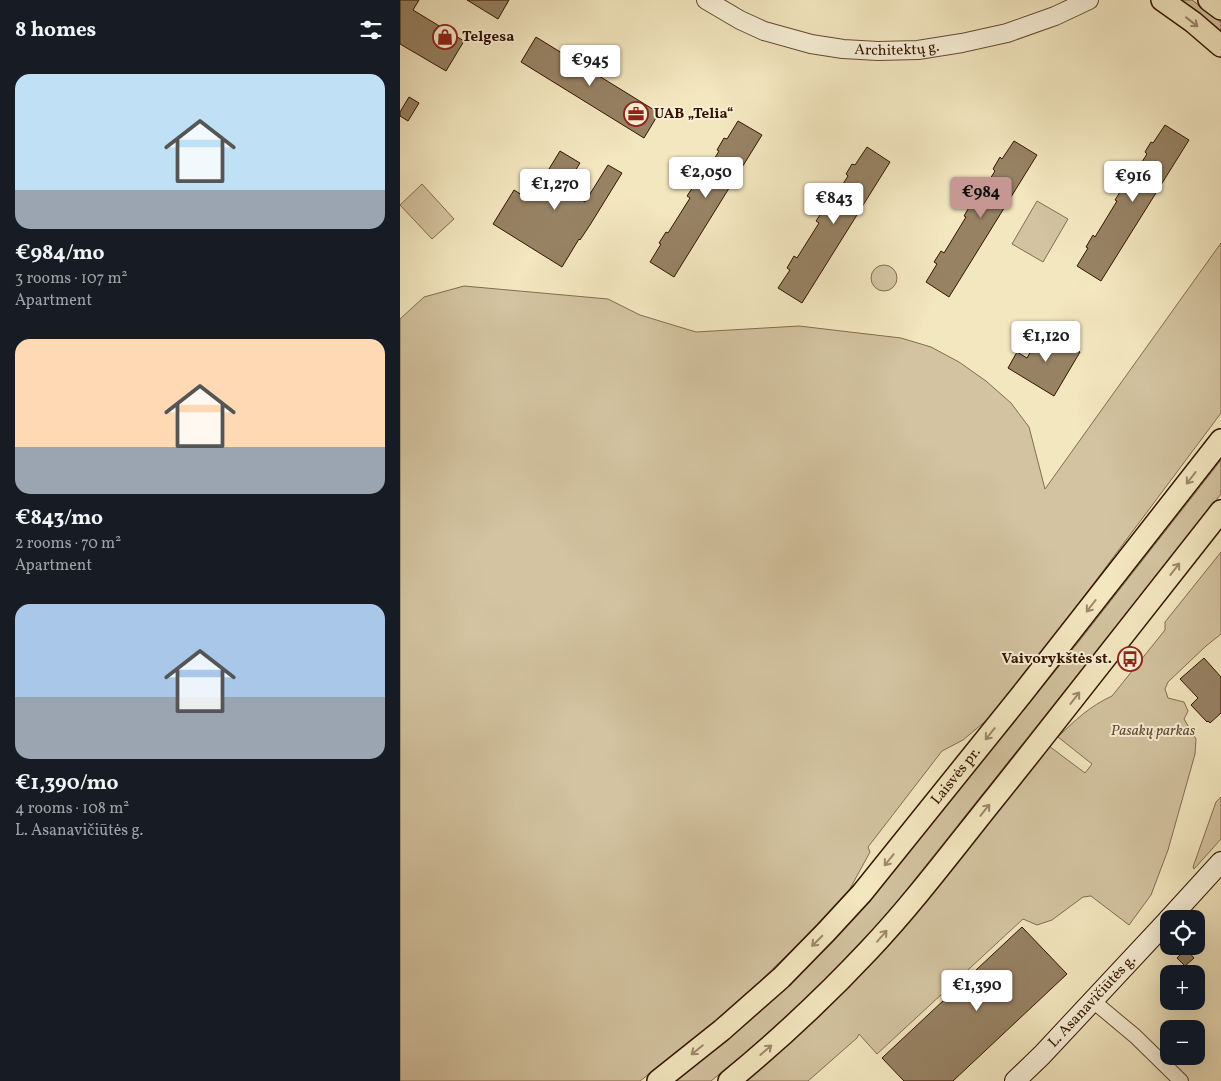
<!DOCTYPE html>
<meta charset="utf-8">
<style>
:root{--surface:#171b24;--page:#20242c;--text:#f1f3f6;--muted:#9ea1a6;--accent:#c59692}
body{margin:0;font-family:Vollkorn,serif;background:var(--page);color:var(--text);height:100vh;display:flex;flex-direction:column;font-size:19px;white-space:nowrap}
*{box-sizing:border-box;margin:0}
p{font-size:16px;color:var(--muted)}
.icon{flex:none;width:28px;height:28px;fill:none;stroke:currentColor;stroke-width:2;stroke-linecap:round;stroke-linejoin:round}
.map{position:relative;flex:1;overflow:hidden}
.drawer{display:flex;flex-direction:column;background:var(--surface);width:400px}
.drawer>*{flex:none}
.buttons{position:absolute;left:760px;top:910px;display:grid;gap:10px}
.buttons a{display:grid;place-items:center;width:45px;height:45px;border-radius:10px;background:var(--surface);box-shadow:0 5px 20px #0002;font-size:25px}
.price{position:absolute;translate:-50% -42px;padding:0 11px;border-radius:5px;background:#fff;color:#222;font-size:16px;line-height:32px;filter:drop-shadow(0 1px 2px #0008)}
.price::after{content:'';position:absolute;left:50%;top:30px;width:15px;height:11px;margin-left:-8px;background:inherit;clip-path:polygon(0 0,100% 0,50% 100%)}
.price.selected{background:var(--accent);color:#111}
ul{padding:0;list-style:none}
li{display:grid;align-content:center;gap:10px;height:265px;padding:0 15px}
li span{display:grid;place-items:center;height:155px;border-radius:15px;color:#555}
li>.icon{margin-inline-start:auto}
span .icon{width:90px;height:90px;fill:#fffc;stroke-width:1}
li b{font-size:21px}
h2{display:flex;justify-content:space-between;align-items:center;height:60px;padding:0 15px;font-size:21px}
main{display:flex;flex:1;min-height:0}
.map>svg:first-child{display:block}
.green{fill:#d3c3a0;stroke:#846c50}
.building{fill:#978264;stroke:#341401}
.lines{fill:none;stroke-linecap:round;stroke-linejoin:round}
.minor-casing{stroke:#644931;stroke-width:16}
.tertiary-casing{stroke:#644931;stroke-width:20}
.secondary-casing{stroke:#341401;stroke-width:22}
.primary-casing{stroke:#341401;stroke-width:24}
.minor{stroke:#f7efd6;stroke-width:14}
.tertiary{stroke:#f7efd6;stroke-width:18}
.secondary{stroke:#f7efd6;stroke-width:20}
.primary{stroke:#f3e7c0;stroke-width:21}
.oneway{stroke:#9d886a}
.labels{text-anchor:middle;dominant-baseline:central;stroke-width:4;stroke-linejoin:round;paint-order:stroke}
.poi-label{font-size:15px;font-weight:bold;fill:#341401;stroke:#f7efd6;text-anchor:start}
.street-label{font-size:15px;fill:#341401;stroke:#f7efd6}
.park-label{font-size:15px;font-style:italic;fill:#644931;stroke:#f7efd6}
</style>
<main>
<section class="drawer">
<h2>8 homes<svg class="icon" aria-label="filters" viewBox="0 0 24 24"><path d="M4 7h16M4 17h16"/><circle cx="9" cy="7" r="2"/><circle cx="15" cy="17" r="2"/></svg></h2>
<ul>
<li><span style="background:linear-gradient(#bfe0f5 75%,#9aa5b1 0)"><svg class="icon" aria-label="home" viewBox="0 0 24 24"><path d="M3 11l9-7 9 7M6 9v11h12V9"/></svg></span><div><b>€984/mo</b><p>3 rooms · 107 m²</p><p>Apartment</p></div></li>
<li><span style="background:linear-gradient(#ffd9b3 70%,#9aa5b1 0)"><svg class="icon" aria-label="home" viewBox="0 0 24 24"><path d="M3 11l9-7 9 7M6 9v11h12V9"/></svg></span><div><b>€843/mo</b><p>2 rooms · 70 m²</p><p>Apartment</p></div></li>
<li><span style="background:linear-gradient(#a9c7e8 60%,#9aa5b1 0)"><svg class="icon" aria-label="home" viewBox="0 0 24 24"><path d="M3 11l9-7 9 7M6 9v11h12V9"/></svg></span><div><b>€1,390/mo</b><p>4 rooms · 108 m²</p><p>L. Asanavičiūtės g.</p></div></li>
</ul>
</section>
<div class="map">
<svg width="821" height="1081" viewBox="0 0 821 1081">
<rect width="100%" height="100%" fill="#f3e7c0"/>
<filter id="stains"><feTurbulence type="fractalNoise" baseFrequency=".004" numOctaves="4"/><feColorMatrix values="0 0 0 0 .2 0 0 0 0 .09 0 0 0 0 .02 0 0 0 .5 -.17"/></filter>
<radialGradient id="worn" r=".72"><stop offset=".6" stop-color="#630" stop-opacity="0"/><stop offset="1" stop-color="#630" stop-opacity=".3"/></radialGradient>
<g class="green">
<path d="M 776,0 L 792,0 L 821,22 L 821,34 Z"/>
<path d="M 22,184 L 54,219 L 32,239 L 0,205 Z"/>
<path d="M 637,201 L 668,219 L 643,262 L 612,244 Z"/>
<path d="M 821,243 L 821,413 L 659,630 L 588,719 L 563,740 L 542,751 L 468,847 L 470,852 L 446,896 L 409,934 L 358,983 L 304,1031 L 240,1081 L 0,1081 L 0,319 L 24,297 L 64,286 L 208,299 L 240,315 L 296,332 L 399,326 L 501,338 L 531,347 L 559,362 L 586,381 L 611,403 L 629,427 L 645,489 Z"/>
<circle cx="484" cy="278" r="13"/>
<path d="M 821,460 L 821,494 L 473,932 L 413,992 L 365,1037 L 311,1081 L 275,1081 L 325,1042 L 361,1007 L 405,967 L 459,913 L 492,873 L 680,640 Z"/>
<path d="M 821,552 L 821,634 L 806,646 L 768,682 L 765,689 L 768,698 L 784,702 L 788,711 L 784,719 L 796,739 L 795,754 L 768,850 L 751,895 L 729,925 L 691,896 L 683,897 L 652,920 L 637,925 L 623,919 L 477,1054 L 459,1034 L 457,1038 L 408,1081 L 344,1081 L 398,1035 L 446,989 L 509,919 L 649,746 L 685,773 L 692,764 L 658,737 C 674,721 690,706 712,696 L 765,630 L 765,622 Z"/>
<path d="M 821,797 L 821,839 L 794,869 L 793,867 L 816,802 Z"/>
</g>
<g class="building">
<path d="M 0,0 L 19,0 L 13,10 L 64,41 L 46,71 L 0,44 Z"/>
<path d="M 67,0 L 109,0 L 98,19 Z"/>
<path d="M 136,37 L 259,113 L 244,138 L 121,62 Z"/>
<path d="M 9,97 L 19,103 L 8,121 L 0,116 L 0,112 Z"/>
<path d="M 338,121 L 362,135 L 274,277 L 250,262 L 261,244 L 259,243 L 266,232 L 268,233 L 290,198 L 287,196 L 295,184 L 298,186 L 319,151 L 317,150 L 324,138 L 327,139 Z"/>
<path d="M 765,125 L 789,140 L 701,281 L 677,266 L 688,248 L 686,247 L 693,235 L 695,237 L 717,201 L 715,200 L 722,189 L 724,190 L 747,154 L 745,152 L 751,142 L 753,143 Z"/>
<path d="M 614,141 L 637,155 L 549,297 L 526,282 L 537,264 L 534,262 L 541,251 L 544,253 L 566,217 L 564,216 L 571,204 L 573,206 L 595,171 L 593,169 L 600,157 L 602,159 Z"/>
<path d="M 467,147 L 490,162 L 402,303 L 378,288 L 390,270 L 387,268 L 394,256 L 397,258 L 419,223 L 416,221 L 424,209 L 426,211 L 448,176 L 446,174 L 452,164 L 455,165 Z"/>
<path d="M 160,151 L 180,163 L 164,189 L 185,202 L 208,165 L 222,173 L 190,225 L 180,240 L 179,239 L 162,267 L 93,224 L 114,190 L 130,200 Z"/>
<path d="M 643,330 L 680,352 L 654,396 L 608,368 L 617,352 L 627,358 Z"/>
<path d="M 804,658 L 821,677 L 821,713 L 810,723 L 808,721 L 807,722 L 791,705 L 798,698 L 780,679 Z"/>
<path d="M 622,927 L 667,974 L 553,1081 L 504,1081 L 482,1058 Z"/>
<path d="M 786,949 L 794,958 L 785,966 L 777,958 Z"/>
</g>
<g class="lines">
<defs>
<path id="minor" d="M 693,1001 L 735,1036 L 781,1081"/>
<g id="tertiary">
<path id="s1" d="M 306,0 L 340,20 L 364,31 L 411,44 L 443,49 L 478,51 L 518,50 L 562,43 L 607,33 L 655,16 L 689,0"/>
</g>
<g id="secondary">
<path d="M 769,919 L 821,862"/>
<path id="s2" d="M 615,1081 L 642,1055 L 769,919"/>
</g>
<g id="primary">
<path d="M 762,0 L 793,22 L 821,46"/>
<path d="M 809,0 L 821,9"/>
<path id="s3" d="M 258,1081 L 322,1030 L 381,978 L 426,932 L 462,893 L 622,694 L 821,440"/>
<path d="M 329,1081 C 379,1040 426,996 470,949 C 516,900 556,846 598,794 C 673,700 747,605 821,511"/>
</g>
</defs>
<use href="#minor" class="minor-casing"/>
<use href="#tertiary" class="tertiary-casing"/>
<use href="#secondary" class="secondary-casing"/>
<use href="#primary" class="primary-casing"/>
<use href="#minor" class="minor"/>
<use href="#tertiary" class="tertiary"/>
<use href="#secondary" class="secondary"/>
<use href="#primary" class="primary"/>
</g>
<defs><path id="oneway-shaft" d="M-6 0H5M1.5-3L5.5 0L1.5 3" fill="none" stroke-width="1.6" stroke-linecap="round" stroke-linejoin="round" transform="scale(1.25)"/></defs>
<g class="oneway">
<use href="#oneway-shaft" transform="translate(792 22) rotate(38)"/>
<use href="#oneway-shaft" transform="translate(791 478) rotate(128)"/>
<use href="#oneway-shaft" transform="translate(775 569) rotate(-52)"/>
<use href="#oneway-shaft" transform="translate(691 606) rotate(128)"/>
<use href="#oneway-shaft" transform="translate(675 698) rotate(-52)"/>
<use href="#oneway-shaft" transform="translate(590 734) rotate(129)"/>
<use href="#oneway-shaft" transform="translate(585 810) rotate(-51)"/>
<use href="#oneway-shaft" transform="translate(489 860) rotate(129)"/>
<use href="#oneway-shaft" transform="translate(482 936) rotate(-49)"/>
<use href="#oneway-shaft" transform="translate(417 941) rotate(135)"/>
<use href="#oneway-shaft" transform="translate(297 1050) rotate(141)"/>
<use href="#oneway-shaft" transform="translate(366 1050) rotate(-41)"/>
</g>
<defs>
<symbol id="shop-ring" viewBox="-11 -11 22 22"><circle r="9.5" fill="#f7efd6" stroke="#8f2418" stroke-width="1.5"/><path d="M-5-2.5h2.3a2.7 3.5 0 0 1 5.4 0H5L5.5 6h-11ZM-1.5-2.5h3a1.5 2.3 0 0 0-3 0Z" fill="#8f2418"/></symbol>
<symbol id="office-ring" viewBox="-11 -11 22 22"><circle r="9.5" fill="#f7efd6" stroke="#8f2418" stroke-width="1.5"/><path d="M-6-3h4V-5.5h4V-3h4V5H-6ZM-1-4.5V-3h2v-1.5ZM-6 0V1H6V0Z" fill="#8f2418"/></symbol>
<symbol id="bus-ring" viewBox="-11 -11 22 22"><circle r="9.5" fill="#f7efd6" stroke="#8f2418" stroke-width="1.5"/><path d="M-5-6H5V4H4V6H2V4H-2V6H-4V4H-5ZM-3.5-4V0h7V-4ZM-3.5 1.2v1.5H-2V1.2ZM2 1.2v1.5H3.5V1.2Z" fill="#8f2418"/></symbol>
</defs>
<g fill-rule="evenodd">
<use href="#shop-ring" x="31" y="23" width="28" height="28"/>
<use href="#office-ring" x="222" y="100" width="28" height="28"/>
<use href="#bus-ring" x="716" y="645" width="28" height="28"/>
</g>
<g class="labels">
<g class="poi-label">
<text x="62" y="37">Telgesa</text>
<text x="254" y="114">UAB „Telia“</text>
<text x="712" y="659" text-anchor="end">Vaivorykštės st.</text>
</g>
<g class="street-label">
<text stroke="none"><textPath href="#s1" startOffset="201">Architektų g.</textPath></text>
<text stroke="none"><textPath href="#s3" startOffset="428">Laisvės pr.</textPath></text>
<text stroke="none"><textPath href="#s2" startOffset="111">L. Asanavičiūtės g.</textPath></text>
</g>
<g class="park-label">
<text x="753" y="731">Pasakų parkas</text>
</g>
</g>
<rect width="100%" height="100%" filter="url(#stains)"/>
<rect width="100%" height="100%" fill="url(#worn)"/>
</svg>
<div class="buttons">
<a><svg class="icon" aria-label="locate" viewBox="0 0 24 24"><circle cx="12" cy="12" r="6"/><path d="M12 2v4M12 18v4M2 12h4M18 12h4"/></svg></a>
<a>+</a>
<a>−</a>
</div>
<b class="price" style="left:190px;top:87px">€945</b>
<b class="price" style="left:306px;top:199px">€2,050</b>
<b class="price" style="left:733px;top:203px">€916</b>
<b class="price" style="left:155px;top:211px">€1,270</b>
<b class="price selected" style="left:581px;top:219px">€984</b>
<b class="price" style="left:434px;top:225px">€843</b>
<b class="price" style="left:646px;top:363px">€1,120</b>
<b class="price" style="left:577px;top:1012px">€1,390</b>
</div>
</main>
